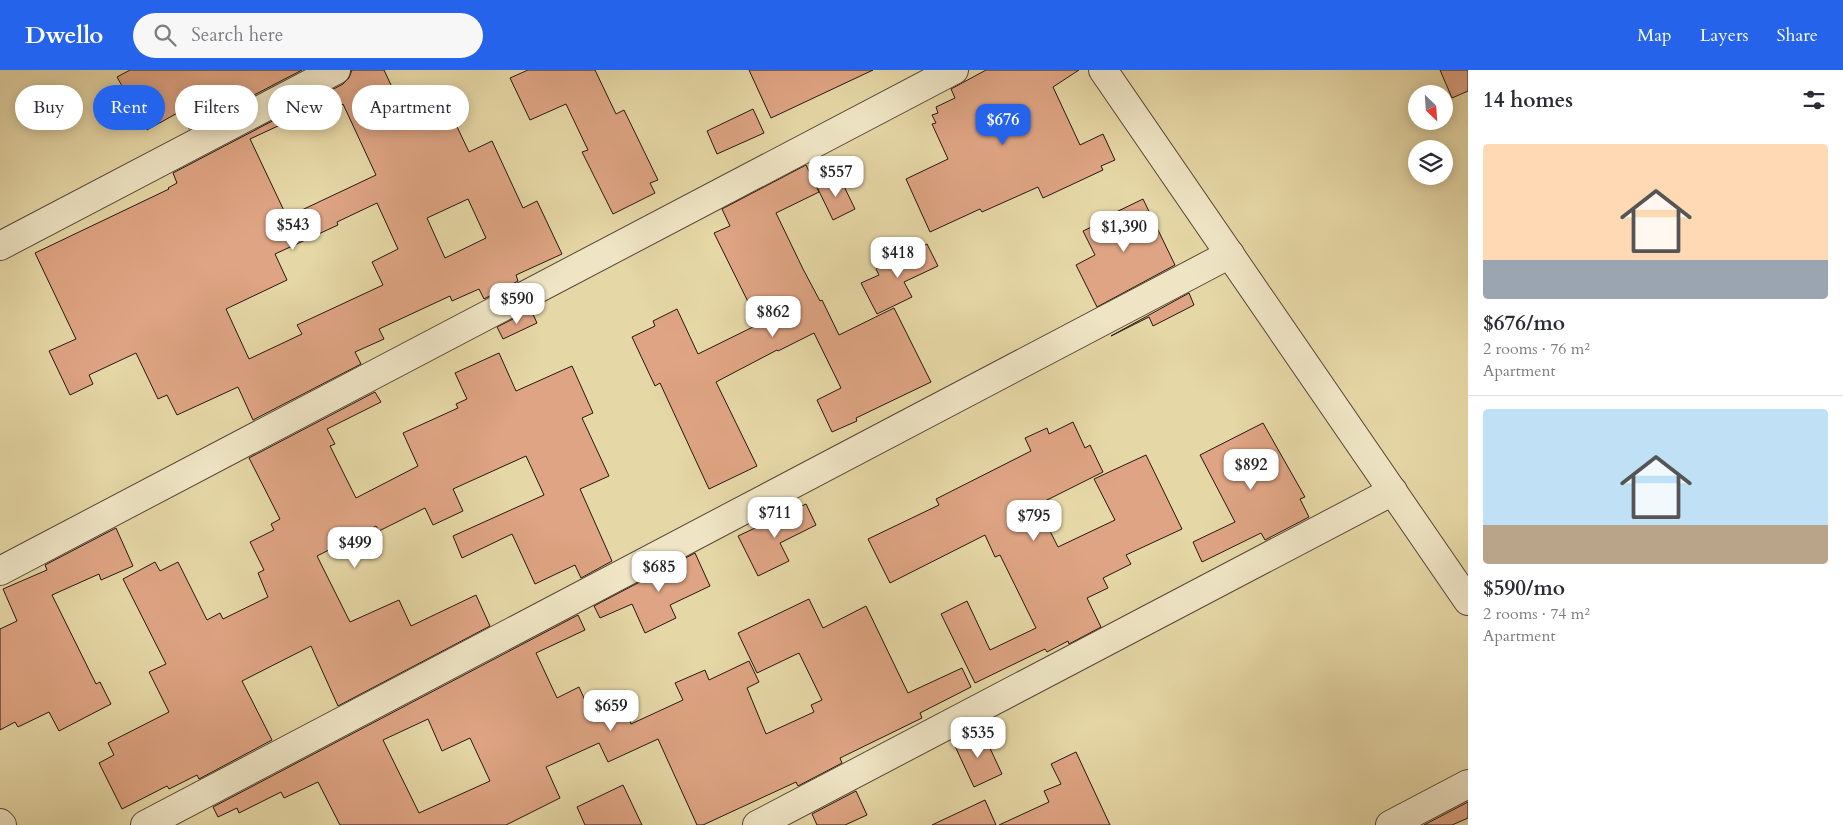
<!DOCTYPE html>
<meta charset="utf-8">
<style>
:root{--surface:#fff;--page:#f7f7f7;--text:#2b2b33;--muted:#7c7c81;--line:#e1e1e2;--accent:#2563eb}
body{margin:0;font-family:Cardo,serif;background:var(--page);color:var(--text);height:100vh;display:flex;flex-direction:column;font-size:19px;white-space:nowrap}
*{box-sizing:border-box;margin:0}
p{font-size:16px;color:var(--muted)}
.icon{flex:none;width:28px;height:28px;fill:none;stroke:currentColor;stroke-width:2;stroke-linecap:round;stroke-linejoin:round}
.map{position:relative;flex:1;overflow:hidden}
.details{display:flex;flex-direction:column;background:var(--surface);width:375px}
.details>*{flex:none}
.hud{position:absolute;left:15px;top:15px;width:475px;height:45px;display:flex;gap:10px}
.needle{width:32px;rotate:155deg}
.tools{position:absolute;left:1408px;top:15px;display:grid;gap:10px}
.tools a{display:grid;place-items:center;width:45px;height:45px;border-radius:50%;background:var(--surface);box-shadow:0 2px 12px #0003;font-size:25px}
.price{position:absolute;translate:-50% -42px;padding:0 11px;border-radius:10px;background:#fff;color:#222;font-size:16px;line-height:32px;filter:drop-shadow(0 1px 2px #0008)}
.price::after{content:'';position:absolute;left:50%;top:30px;width:15px;height:11px;margin-left:-8px;background:inherit;clip-path:polygon(0 0,100% 0,50% 100%)}
.price.on{background:var(--accent);color:#fff}
ul{padding:0;list-style:none}
li{display:grid;align-content:center;gap:10px;height:265px;padding:0 15px}
li+li{border-top:1px solid var(--line)}
li span{display:grid;place-items:center;height:155px;border-radius:5px;color:#555}
li>.icon{margin-inline-start:auto}
span .icon{width:90px;height:90px;fill:#fffc;stroke-width:1}
li b{font-size:21px}
h2{display:flex;justify-content:space-between;align-items:center;height:60px;padding:0 15px;font-size:21px}
.pill{padding:0 18px;border-radius:22px;background:var(--surface);box-shadow:0 2px 12px #0003;font-size:18px;line-height:45px}
.pill.on{background:var(--accent);color:#fff}
header{display:flex;align-items:center;gap:30px;box-sizing:border-box;height:70px;padding:0 25px;background:var(--accent);color:#fff}
header strong{font-size:24px}
nav{display:flex;gap:28px;margin-inline-start:auto;font-size:18px}
.search{width:350px;height:45px;background:var(--page);display:flex;align-items:center;gap:12px;box-sizing:border-box;padding:0 18px;border-radius:28px;color:var(--muted);font-size:19px}
main{display:flex;flex:1;min-height:0}
.map>svg:first-child{display:block}
.building{fill:#dea483;stroke:#27170f;fill-rule:evenodd}
.lines{fill:none;stroke-linecap:round;stroke-linejoin:round}
.minor-casing{stroke:#574735;stroke-width:30}
.minor{stroke:#efe5c5;stroke-width:28}
</style>
<header>
<strong>Dwello</strong>
<div class="search"><svg class="icon" aria-label="search" viewBox="0 0 24 24"><circle cx="10" cy="10" r="6"/><path d="M15 15l6 6"/></svg>Search here</div>
<nav><a>Map</a><a>Layers</a><a>Share</a></nav>
</header>
<main>
<div class="map">
<svg width="1468" height="755" viewBox="0 0 1468 755">
<rect width="100%" height="100%" fill="#e6d7a6"/>
<filter id="stains"><feTurbulence type="fractalNoise" baseFrequency=".004" numOctaves="4"/><feColorMatrix values="0 0 0 0 .2 0 0 0 0 .09 0 0 0 0 .02 0 0 0 .5 -.17"/></filter>
<radialGradient id="worn" r=".72"><stop offset=".6" stop-color="#630" stop-opacity="0"/><stop offset="1" stop-color="#630" stop-opacity=".3"/></radialGradient>
<g class="building">
<path d="M 130,0 L 302,0 L 189,59 L 181,41 L 147,60 L 117,7 Z"/>
<path d="M 352,0 L 384,0 L 404,43 L 442,25 L 469,82 L 492,71 L 523,138 L 537,131 L 562,184 L 516,205 L 518,211 L 484,229 L 479,219 L 452,231 L 450,226 L 379,259 L 384,269 L 355,282 L 361,294 L 253,350 L 238,317 L 177,345 L 167,325 L 158,329 L 136,283 L 89,305 L 93,314 L 70,325 L 49,281 L 76,269 L 35,183 L 169,119 L 168,118 L 177,113 L 173,103 L 343,14 L 349,8 ZM 332,33 L 335,38 L 343,34 L 376,105 L 287,147 L 250,69 L 321,36 L 322,38 ZM 468,129 L 486,168 L 445,188 L 427,148 ZM 377,133 L 398,179 L 372,192 L 383,215 L 297,255 L 302,264 L 249,289 L 226,239 L 287,210 L 275,184 L 338,155 L 337,152 Z"/>
<path d="M 528,0 L 595,0 L 616,44 L 624,40 L 658,110 L 650,113 L 655,123 L 613,144 L 582,82 L 588,80 L 566,34 L 530,50 L 510,8 Z"/>
<path d="M 749,0 L 873,0 L 771,48 Z"/>
<path d="M 986,0 L 1079,0 L 1053,17 L 1080,75 L 1103,64 L 1115,90 L 1101,96 L 1103,100 L 1043,128 L 1038,117 L 982,142 L 980,139 L 930,162 L 906,109 L 948,89 L 932,54 L 936,53 L 932,45 L 938,43 L 936,37 L 955,28 L 951,19 Z"/>
<path d="M 1440,0 L 1468,0 L 1468,21 L 1452,28 Z"/>
<path d="M 753,39 L 764,63 L 717,84 L 707,61 Z"/>
<path d="M 806,95 L 819,122 L 776,143 L 803,199 L 820,231 L 822,230 L 839,265 L 894,238 L 931,312 L 856,348 L 857,351 L 832,362 L 817,330 L 841,318 L 814,263 L 778,281 L 777,280 L 716,312 L 757,396 L 709,419 L 660,313 L 655,316 L 632,267 L 655,256 L 653,251 L 677,239 L 698,284 L 759,254 L 714,163 L 730,156 L 722,139 Z"/>
<path d="M 839,106 L 855,139 L 833,150 L 817,117 Z"/>
<path d="M 1143,129 L 1175,195 L 1097,237 L 1076,195 L 1095,185 L 1083,161 L 1113,147 L 1112,144 Z"/>
<path d="M 927,174 L 938,196 L 904,212 L 912,227 L 877,244 L 861,213 L 879,205 L 876,199 Z"/>
<path d="M 1189,223 L 1194,235 L 1153,256 L 1149,247 L 1111,266 Z"/>
<path d="M 531,240 L 537,253 L 503,269 L 497,257 Z"/>
<path d="M 499,283 L 516,321 L 572,296 L 593,343 L 582,348 L 609,406 L 580,419 L 612,491 L 581,508 L 575,495 L 535,514 L 512,464 L 462,488 L 453,466 L 544,425 L 526,386 L 453,419 L 463,441 L 433,455 L 425,438 L 379,461 L 376,456 L 317,486 L 350,552 L 399,530 L 411,556 L 476,525 L 490,556 L 338,636 L 311,576 L 242,611 L 272,670 L 199,709 L 197,705 L 169,719 L 167,716 L 122,739 L 99,693 L 114,685 L 108,673 L 169,642 L 149,602 L 166,594 L 123,509 L 155,492 L 160,501 L 178,492 L 207,550 L 220,543 L 223,549 L 268,527 L 258,503 L 264,500 L 250,472 L 274,460 L 271,454 L 280,449 L 249,388 L 375,322 L 381,332 L 327,359 L 335,374 L 330,376 L 356,428 L 418,396 L 403,363 L 458,338 L 456,334 L 467,329 L 455,303 Z"/>
<path d="M 1073,352 L 1085,378 L 1090,375 L 1103,402 L 1037,435 L 1058,477 L 1115,450 L 1094,409 L 1146,385 L 1182,459 L 1126,485 L 1131,494 L 1103,508 L 1108,518 L 1087,528 L 1101,557 L 1069,574 L 1068,571 L 1047,582 L 1045,579 L 975,613 L 941,544 L 967,531 L 990,580 L 1036,558 L 1000,485 L 995,487 L 985,465 L 890,513 L 868,469 L 939,435 L 936,429 L 1031,381 L 1025,368 L 1047,358 L 1049,364 Z"/>
<path d="M 1263,353 L 1305,427 L 1300,429 L 1309,447 L 1265,470 L 1261,463 L 1202,492 L 1193,472 L 1235,452 L 1200,385 Z"/>
<path d="M 806,434 L 816,455 L 780,473 L 789,491 L 758,506 L 738,466 Z"/>
<path d="M 116,458 L 133,496 L 101,510 L 99,504 L 52,525 L 96,614 L 100,612 L 111,634 L 59,661 L 49,642 L 18,657 L 15,652 L 0,660 L 0,559 L 17,551 L 3,519 L 47,500 L 45,495 Z"/>
<path d="M 695,483 L 710,516 L 670,535 L 676,548 L 645,563 L 632,534 L 600,548 L 594,536 Z"/>
<path d="M 809,529 L 823,558 L 866,536 L 908,623 L 962,598 L 971,617 L 920,643 L 922,648 L 840,688 L 842,693 L 798,716 L 796,712 L 703,755 L 697,755 L 658,669 L 608,692 L 599,673 L 546,697 L 560,728 L 506,755 L 340,755 L 318,712 L 284,728 L 281,722 L 239,743 L 237,738 L 218,747 L 213,737 L 578,545 L 585,560 L 536,583 L 557,628 L 579,617 L 589,639 L 598,635 L 601,641 L 616,635 L 620,644 L 626,641 L 631,654 L 683,630 L 675,613 L 705,600 L 709,610 L 749,591 L 759,612 L 747,618 L 766,664 L 814,642 L 811,635 L 822,630 L 799,583 L 757,603 L 738,563 ZM 428,649 L 442,681 L 470,668 L 490,711 L 419,743 L 383,670 Z"/>
<path d="M 982,661 L 1002,704 L 974,717 L 954,674 Z"/>
<path d="M 1076,682 L 1110,755 L 999,755 L 1049,732 L 1044,721 L 1061,714 L 1051,694 Z"/>
<path d="M 623,715 L 642,755 L 585,755 L 577,737 Z"/>
<path d="M 856,721 L 867,745 L 845,755 L 817,755 L 812,744 Z"/>
<path d="M 985,730 L 996,755 L 932,755 Z"/>
<path d="M 1468,732 L 1468,748 L 1452,755 L 1424,755 Z"/>
</g>
<g class="lines">
<defs>
<g id="minor">
<path d="M 1103,0 L 1468,531"/>
<path d="M 0,176 L 336,0"/>
<path d="M 0,501 L 954,0"/>
<path d="M 0,753 L 2,755"/>
<path d="M 145,755 L 1230,184"/>
<path d="M 757,755 L 1393,421"/>
<path d="M 1390,755 L 1468,714"/>
</g>
</defs>
<use href="#minor" class="minor-casing"/>
<use href="#minor" class="minor"/>
</g>
<rect width="100%" height="100%" filter="url(#stains)"/>
<rect width="100%" height="100%" fill="url(#worn)"/>
</svg>
<div class="tools">
<a><svg class="needle" viewBox="-14 -14 28 28"><path d="M0-13l5 13h-10z" fill="#e53935"/><path d="M0 13l5-13h-10z" fill="#7c7c81"/></svg></a>
<a><svg class="icon" aria-label="layers" viewBox="0 0 24 24"><path d="M12 4l9 5-9 5-9-5zM3 14l9 5 9-5"/></svg></a>
</div>
<b class="price on" style="left:1003px;top:76px">$676</b>
<b class="price" style="left:836px;top:128px">$557</b>
<b class="price" style="left:293px;top:181px">$543</b>
<b class="price" style="left:1124px;top:183px">$1,390</b>
<b class="price" style="left:898px;top:209px">$418</b>
<b class="price" style="left:517px;top:255px">$590</b>
<b class="price" style="left:773px;top:268px">$862</b>
<b class="price" style="left:1251px;top:421px">$892</b>
<b class="price" style="left:775px;top:469px">$711</b>
<b class="price" style="left:1034px;top:472px">$795</b>
<b class="price" style="left:355px;top:499px">$499</b>
<b class="price" style="left:659px;top:523px">$685</b>
<b class="price" style="left:611px;top:662px">$659</b>
<b class="price" style="left:978px;top:689px">$535</b>
<div class="hud">
<a class="pill">Buy</a>
<a class="pill on">Rent</a>
<a class="pill">Filters</a>
<a class="pill">New</a>
<a class="pill">Apartment</a>
</div>
</div>
<section class="details">
<h2>14 homes<svg class="icon" aria-label="filters" viewBox="0 0 24 24"><path d="M4 7h16M4 17h16"/><circle cx="9" cy="7" r="2"/><circle cx="15" cy="17" r="2"/></svg></h2>
<ul>
<li><span style="background:linear-gradient(#ffd9b3 75%,#9aa5b1 0)"><svg class="icon" aria-label="home" viewBox="0 0 24 24"><path d="M3 11l9-7 9 7M6 9v11h12V9"/></svg></span><div><b>$676/mo</b><p>2 rooms · 76 m²</p><p>Apartment</p></div></li>
<li><span style="background:linear-gradient(#bfe0f5 75%,#b9a48a 0)"><svg class="icon" aria-label="home" viewBox="0 0 24 24"><path d="M3 11l9-7 9 7M6 9v11h12V9"/></svg></span><div><b>$590/mo</b><p>2 rooms · 74 m²</p><p>Apartment</p></div></li>
</ul>
</section>
</main>
